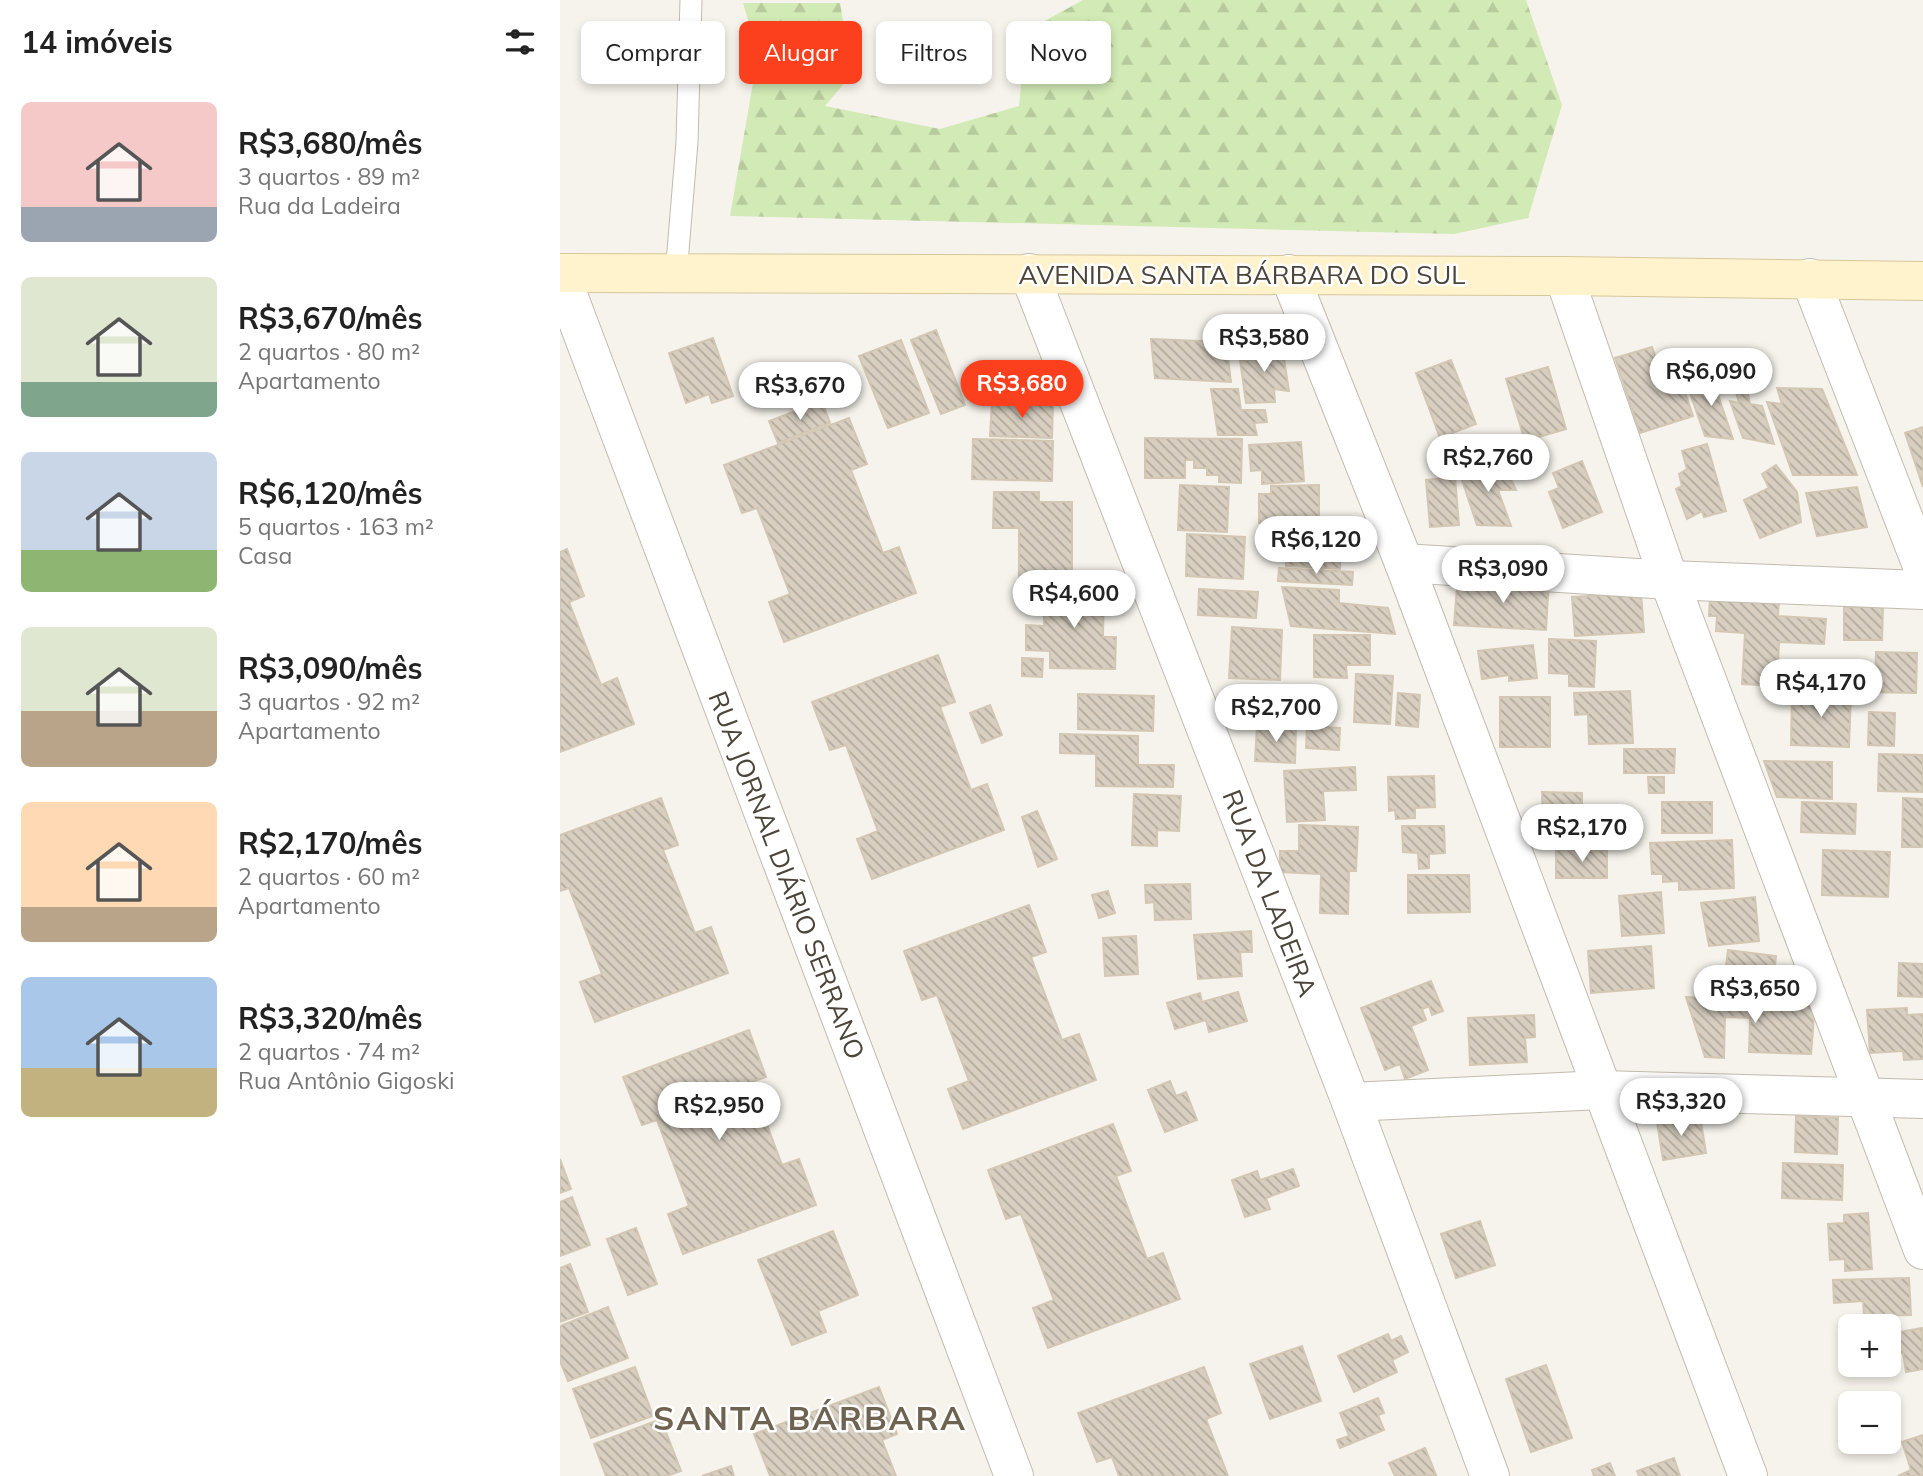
<!DOCTYPE html>
<html lang="pt">
<meta charset="utf-8">
<style>
:root{--surface:#fff;--page:#f6f6f6;--text:#222;--muted:#767676;--accent:#fc3f1d}
body{margin:0;font-family:Mulish,sans-serif;background:var(--page);color:var(--text);height:100vh;display:flex;flex-direction:column;font-size:26px;white-space:nowrap}
*{box-sizing:border-box;margin:0}
p{font-size:23px;color:var(--muted)}
.icon{flex:none;width:38px;height:38px;fill:none;stroke:currentColor;stroke-width:2;stroke-linecap:round;stroke-linejoin:round}
.map{position:relative;flex:1;overflow:hidden}
.details{display:flex;flex-direction:column;background:var(--surface);width:560px}
.details>*{flex:none}
.hud{position:absolute;left:21px;top:21px;width:665px;height:63px;display:flex;gap:14px}
.buttons{position:absolute;left:1278px;top:1314px;display:grid;gap:14px}
.buttons a{display:grid;place-items:center;width:63px;height:63px;border-radius:10px;background:var(--surface);box-shadow:0 4px 10px #0003;font-size:35px}
.price{position:absolute;translate:-50% -60px;padding:0 16px;border-radius:24px;background:#fff;color:#222;font-size:23px;line-height:46px;filter:drop-shadow(0 2px 4px #0008)}
.price::after{content:'';position:absolute;left:50%;top:42px;width:21px;height:16px;margin-left:-10px;background:inherit;clip-path:polygon(0 0,100% 0,50% 100%)}
.price.active{background:var(--accent);color:#fff}
ul{padding:0;list-style:none}
li{display:flex;align-items:center;gap:21px;height:175px;padding:0 21px}
li span{display:grid;place-items:center;flex:none;width:196px;height:140px;border-radius:10px;color:#555}
li>.icon{margin-inline-start:auto}
span .icon{width:84px;height:84px;fill:#fffc;stroke-width:1}
li b{font-size:30px}
h2{display:flex;justify-content:space-between;align-items:center;height:84px;padding:0 21px;font-size:30px}
.pill{padding:0 24px;border-radius:10px;background:var(--surface);box-shadow:0 4px 10px #0003;font-size:24px;line-height:63px}
.pill.active{background:var(--accent);color:#fff}
main{display:flex;flex:1;min-height:0}
.map>svg:first-child{display:block}
.forest{fill:url(#forest-firs)}
.building{fill:url(#building-back-hatch);stroke:#d3c7b4;stroke-width:2}
.lines{fill:none;stroke-linecap:round;stroke-linejoin:round}
.lane-casing{stroke:#c2bbae;stroke-width:23}
.street-casing{stroke:#c2bbae;stroke-width:40}
.secondary-casing{stroke:#d6c79b;stroke-width:40}
.lane{stroke:#fff;stroke-width:21}
.street{stroke:#fff;stroke-width:38}
.secondary{stroke:#fff3cd;stroke-width:38}
.labels{text-anchor:middle;dominant-baseline:central;stroke-width:5;stroke-linejoin:round;paint-order:stroke}
.street-label{font-size:26px;fill:#4b4439;stroke:#fff}
.district-label{font-size:33px;font-weight:bold;letter-spacing:2px;fill:#6e6250;stroke:#fff}
</style>
<main>
<section class="details">
<h2>14 imóveis<svg class="icon" aria-label="filters" viewBox="0 0 24 24"><path d="M4 7h16M4 17h16"/><circle cx="9" cy="7" r="2"/><circle cx="15" cy="17" r="2"/></svg></h2>
<ul>
<li><span style="background:linear-gradient(#f6c9c9 75%,#9aa5b1 0)"><svg class="icon" aria-label="home" viewBox="0 0 24 24"><path d="M3 11l9-7 9 7M6 9v11h12V9"/></svg></span><div><b>R$3,680/mês</b><p>3 quartos · 89 m²</p><p>Rua da Ladeira</p></div></li>
<li><span style="background:linear-gradient(#dfe7d0 75%,#7fa58c 0)"><svg class="icon" aria-label="home" viewBox="0 0 24 24"><path d="M3 11l9-7 9 7M6 9v11h12V9"/></svg></span><div><b>R$3,670/mês</b><p>2 quartos · 80 m²</p><p>Apartamento</p></div></li>
<li><span style="background:linear-gradient(#c9d6e8 70%,#8fb573 0)"><svg class="icon" aria-label="home" viewBox="0 0 24 24"><path d="M3 11l9-7 9 7M6 9v11h12V9"/></svg></span><div><b>R$6,120/mês</b><p>5 quartos · 163 m²</p><p>Casa</p></div></li>
<li><span style="background:linear-gradient(#dfe7d0 60%,#b9a48a 0)"><svg class="icon" aria-label="home" viewBox="0 0 24 24"><path d="M3 11l9-7 9 7M6 9v11h12V9"/></svg></span><div><b>R$3,090/mês</b><p>3 quartos · 92 m²</p><p>Apartamento</p></div></li>
<li><span style="background:linear-gradient(#ffd9b3 75%,#b9a48a 0)"><svg class="icon" aria-label="home" viewBox="0 0 24 24"><path d="M3 11l9-7 9 7M6 9v11h12V9"/></svg></span><div><b>R$2,170/mês</b><p>2 quartos · 60 m²</p><p>Apartamento</p></div></li>
<li><span style="background:linear-gradient(#a9c7e8 65%,#c2b280 0)"><svg class="icon" aria-label="home" viewBox="0 0 24 24"><path d="M3 11l9-7 9 7M6 9v11h12V9"/></svg></span><div><b>R$3,320/mês</b><p>2 quartos · 74 m²</p><p>Rua Antônio Gigoski</p></div></li>
</ul>
</section>
<div class="map">
<svg width="1363" height="1476" viewBox="0 0 1363 1476">
<defs>
<pattern id="forest-firs" width="22" height="20" patternUnits="userSpaceOnUse" patternTransform="scale(1.75)"><rect width="22" height="20" fill="#d2eab5"/><path d="M5 1l3.5 6h-7zM16 11l3.5 6h-7z" fill="#b6ca9c"/></pattern>
<pattern id="building-back-hatch" width="6" height="6" patternUnits="userSpaceOnUse" patternTransform="scale(1.75)"><rect width="6" height="6" fill="#d8cfc1"/><path d="M-1 5l2 2M0 0l6 6M5-1l2 2" fill="none" stroke="#b1aa9e"/></pattern>
</defs>
<rect width="100%" height="100%" fill="#f6f3ec"/>
<path class="forest" d="M 523,0 L 966,0 L 1002,105 L 968,218 L 894,234 L 170,216 L 198,54 L 183,3 L 280,3 L 292,74 L 265,106 L 380,129 L 459,106 L 466,31 Z"/>
<g class="building">
<path d="M 376,330 L 405,405 L 381,414 L 351,340 Z"/>
<path d="M 153,338 L 173,396 L 152,403 L 149,394 L 126,403 L 109,353 Z"/>
<path d="M 591,339 L 666,342 L 671,382 L 595,378 Z"/>
<path d="M 341,340 L 369,413 L 328,428 L 299,356 Z"/>
<path d="M 696,344 L 722,346 L 729,391 L 714,389 L 715,402 L 686,403 L 680,360 L 696,360 Z"/>
<path d="M 1092,347 L 1098,364 L 1106,361 L 1110,373 L 1118,371 L 1133,416 L 1080,433 L 1055,358 Z"/>
<path d="M 891,360 L 916,424 L 880,438 L 856,373 Z"/>
<path d="M 1137,365 L 1148,366 L 1173,439 L 1145,436 L 1130,393 L 1146,396 Z"/>
<path d="M 988,367 L 1006,429 L 965,441 L 946,379 Z"/>
<path d="M 1217,388 L 1262,389 L 1297,475 L 1233,475 L 1207,402 L 1222,404 Z"/>
<path d="M 651,389 L 678,389 L 681,410 L 705,410 L 707,422 L 694,423 L 697,435 L 658,435 Z"/>
<path d="M 1176,392 L 1188,394 L 1190,404 L 1202,406 L 1214,444 L 1183,438 L 1170,401 L 1179,403 Z"/>
<path d="M 262,401 L 270,423 L 218,443 L 209,421 Z"/>
<path d="M 432,401 L 493,403 L 492,438 L 430,436 Z"/>
<path d="M 289,418 L 307,464 L 291,470 L 323,553 L 339,547 L 356,593 L 224,642 L 209,602 L 230,594 L 197,508 L 182,513 L 164,465 Z"/>
<path d="M 1363,427 L 1363,487 L 1345,433 Z"/>
<path d="M 585,438 L 682,439 L 681,483 L 659,482 L 659,475 L 647,475 L 647,468 L 634,468 L 634,460 L 625,460 L 625,478 L 585,478 Z"/>
<path d="M 413,439 L 493,441 L 492,481 L 412,479 Z"/>
<path d="M 741,442 L 744,481 L 702,484 L 702,470 L 691,471 L 689,445 Z"/>
<path d="M 1147,444 L 1166,511 L 1144,517 L 1142,511 L 1127,519 L 1116,489 L 1122,486 L 1119,474 L 1127,469 L 1122,451 Z"/>
<path d="M 942,461 L 956,490 L 938,490 L 951,526 L 917,525 L 900,474 Z"/>
<path d="M 1022,461 L 1042,512 L 1003,528 L 989,492 L 999,488 L 993,473 Z"/>
<path d="M 1216,465 L 1237,492 L 1241,522 L 1200,538 L 1184,500 L 1209,488 L 1202,474 Z"/>
<path d="M 895,477 L 899,525 L 870,527 L 866,480 Z"/>
<path d="M 620,485 L 669,487 L 667,532 L 618,530 Z"/>
<path d="M 759,485 L 759,522 L 699,523 L 699,494 L 711,494 L 711,486 Z"/>
<path d="M 1297,487 L 1307,527 L 1257,536 L 1246,493 Z"/>
<path d="M 434,492 L 479,492 L 479,502 L 512,502 L 512,580 L 459,579 L 459,528 L 433,528 Z"/>
<path d="M 728,530 L 781,533 L 780,569 L 726,566 Z"/>
<path d="M 627,534 L 685,537 L 683,579 L 626,576 Z"/>
<path d="M 7,549 L 24,596 L 9,602 L 41,685 L 57,678 L 74,724 L 0,752 L 0,552 Z"/>
<path d="M 719,568 L 793,572 L 792,585 L 718,581 Z"/>
<path d="M 989,580 L 986,630 L 894,625 L 897,586 Z"/>
<path d="M 484,586 L 544,588 L 543,637 L 556,637 L 555,669 L 490,668 L 490,651 L 466,650 L 466,625 L 484,626 Z"/>
<path d="M 722,587 L 779,590 L 779,603 L 828,608 L 835,634 L 731,626 Z"/>
<path d="M 639,589 L 698,592 L 696,618 L 638,615 Z"/>
<path d="M 1081,593 L 1084,632 L 1015,636 L 1012,597 Z"/>
<path d="M 1150,596 L 1219,600 L 1218,616 L 1266,619 L 1264,644 L 1219,642 L 1217,686 L 1182,684 L 1185,633 L 1156,631 L 1157,616 L 1149,616 Z"/>
<path d="M 1284,607 L 1323,607 L 1322,640 L 1284,640 Z"/>
<path d="M 672,627 L 722,630 L 720,680 L 669,678 Z"/>
<path d="M 754,635 L 810,635 L 810,665 L 786,665 L 787,678 L 754,677 Z"/>
<path d="M 989,639 L 1036,641 L 1034,687 L 1009,686 L 1009,674 L 989,673 Z"/>
<path d="M 973,645 L 977,678 L 949,681 L 949,675 L 922,679 L 918,651 Z"/>
<path d="M 1316,652 L 1357,653 L 1356,693 L 1305,692 L 1305,680 L 1315,681 Z"/>
<path d="M 378,655 L 395,702 L 380,707 L 411,790 L 427,784 L 444,830 L 312,879 L 297,839 L 318,831 L 286,745 L 270,750 L 252,702 Z"/>
<path d="M 462,658 L 483,659 L 482,677 L 462,676 Z"/>
<path d="M 796,674 L 833,676 L 830,724 L 794,722 Z"/>
<path d="M 1070,691 L 1073,743 L 1029,744 L 1028,714 L 1015,715 L 1014,693 Z"/>
<path d="M 1232,691 L 1291,694 L 1289,747 L 1231,745 Z"/>
<path d="M 838,693 L 860,695 L 858,727 L 836,725 Z"/>
<path d="M 518,694 L 594,696 L 593,731 L 518,729 Z"/>
<rect x="940" y="697" width="50" height="50"/>
<path d="M 430,705 L 442,735 L 422,743 L 410,713 Z"/>
<path d="M 1309,712 L 1335,713 L 1334,746 L 1308,745 Z"/>
<path d="M 697,725 L 736,728 L 735,763 L 695,761 Z"/>
<path d="M 747,726 L 780,728 L 779,750 L 746,748 Z"/>
<path d="M 500,734 L 578,736 L 578,765 L 614,765 L 613,787 L 536,786 L 536,754 L 500,753 Z"/>
<path d="M 1064,749 L 1115,749 L 1114,773 L 1064,773 Z"/>
<path d="M 1319,754 L 1363,755 L 1363,792 L 1318,791 Z"/>
<path d="M 1204,761 L 1272,762 L 1272,799 L 1217,797 Z"/>
<path d="M 795,767 L 796,790 L 763,791 L 765,820 L 727,822 L 724,771 Z"/>
<path d="M 874,776 L 875,807 L 855,808 L 855,818 L 836,819 L 835,810 L 829,811 L 828,777 Z"/>
<path d="M 1088,777 L 1104,777 L 1104,793 L 1089,793 Z"/>
<path d="M 982,792 L 1022,793 L 1022,833 L 983,834 Z"/>
<path d="M 574,794 L 621,796 L 619,831 L 597,830 L 597,846 L 572,845 Z"/>
<path d="M 101,798 L 118,845 L 103,850 L 135,933 L 151,927 L 168,973 L 35,1022 L 20,982 L 42,974 L 9,888 L 0,891 L 0,835 Z"/>
<path d="M 1343,798 L 1363,799 L 1363,847 L 1342,847 Z"/>
<rect x="1102" y="802" width="50" height="31"/>
<path d="M 1242,802 L 1296,804 L 1295,834 L 1241,832 Z"/>
<path d="M 477,811 L 497,859 L 478,867 L 462,817 Z"/>
<path d="M 739,825 L 798,827 L 796,871 L 789,871 L 788,914 L 760,913 L 761,874 L 720,872 L 720,851 L 739,851 Z"/>
<path d="M 842,826 L 884,826 L 885,853 L 869,854 L 869,868 L 859,869 L 858,853 L 843,852 Z"/>
<path d="M 1172,840 L 1174,888 L 1119,890 L 1119,881 L 1103,882 L 1103,874 L 1092,874 L 1090,843 Z"/>
<rect x="996" y="850" width="51" height="28"/>
<path d="M 1263,850 L 1330,852 L 1328,897 L 1262,895 Z"/>
<path d="M 848,875 L 909,875 L 910,912 L 848,913 Z"/>
<path d="M 630,884 L 631,919 L 595,920 L 594,902 L 586,903 L 585,885 Z"/>
<path d="M 548,891 L 555,913 L 539,918 L 532,895 Z"/>
<path d="M 1101,892 L 1104,933 L 1062,936 L 1059,896 Z"/>
<path d="M 1195,897 L 1199,941 L 1149,946 L 1141,903 Z"/>
<path d="M 469,905 L 486,952 L 471,957 L 502,1040 L 519,1034 L 536,1080 L 403,1129 L 388,1089 L 409,1081 L 377,995 L 362,1000 L 344,951 Z"/>
<path d="M 691,931 L 692,952 L 680,952 L 682,976 L 638,979 L 634,935 Z"/>
<path d="M 576,936 L 578,974 L 545,976 L 543,938 Z"/>
<path d="M 1091,946 L 1094,988 L 1031,993 L 1028,951 Z"/>
<path d="M 1168,950 L 1216,956 L 1212,995 L 1163,989 Z"/>
<path d="M 1339,963 L 1363,964 L 1363,997 L 1338,996 Z"/>
<path d="M 871,981 L 883,1011 L 872,1015 L 869,1006 L 862,1009 L 866,1020 L 851,1026 L 868,1070 L 845,1079 L 840,1064 L 825,1070 L 801,1008 Z"/>
<path d="M 678,992 L 687,1021 L 649,1032 L 646,1020 L 615,1029 L 607,1003 L 640,993 L 642,1002 Z"/>
<path d="M 1126,997 L 1255,1004 L 1251,1054 L 1189,1052 L 1190,1018 L 1165,1017 L 1164,1058 L 1145,1057 Z"/>
<path d="M 1347,1008 L 1347,1015 L 1363,1014 L 1363,1059 L 1344,1060 L 1343,1051 L 1310,1053 L 1307,1010 Z"/>
<path d="M 974,1015 L 975,1037 L 965,1038 L 967,1062 L 910,1065 L 908,1018 Z"/>
<path d="M 189,1030 L 206,1077 L 191,1082 L 222,1165 L 239,1159 L 256,1205 L 123,1254 L 108,1214 L 129,1206 L 97,1120 L 82,1125 L 63,1077 Z"/>
<path d="M 610,1081 L 616,1096 L 626,1092 L 637,1120 L 605,1132 L 588,1090 Z"/>
<path d="M 1140,1115 L 1146,1153 L 1103,1160 L 1097,1122 Z"/>
<path d="M 1236,1116 L 1278,1118 L 1277,1154 L 1235,1152 Z"/>
<path d="M 553,1124 L 571,1171 L 556,1176 L 587,1259 L 603,1253 L 620,1299 L 488,1348 L 473,1308 L 494,1300 L 461,1214 L 446,1219 L 428,1170 Z"/>
<path d="M 0,1159 L 11,1189 L 0,1193 Z"/>
<path d="M 1223,1163 L 1283,1165 L 1282,1200 L 1222,1198 Z"/>
<path d="M 733,1169 L 739,1186 L 706,1198 L 710,1209 L 685,1217 L 672,1180 L 697,1171 L 700,1180 Z"/>
<path d="M 12,1197 L 30,1245 L 0,1256 L 0,1202 Z"/>
<path d="M 1308,1213 L 1312,1269 L 1285,1271 L 1285,1259 L 1270,1260 L 1268,1224 L 1284,1223 L 1284,1215 Z"/>
<path d="M 920,1221 L 935,1265 L 896,1278 L 881,1234 Z"/>
<path d="M 76,1228 L 97,1284 L 68,1295 L 47,1239 Z"/>
<path d="M 273,1231 L 298,1295 L 258,1311 L 266,1332 L 232,1345 L 198,1260 Z"/>
<path d="M 10,1264 L 28,1312 L 0,1322 L 0,1268 Z"/>
<path d="M 1349,1278 L 1351,1315 L 1304,1316 L 1303,1301 L 1274,1303 L 1273,1280 Z"/>
<path d="M 48,1307 L 68,1358 L 8,1381 L 0,1361 L 0,1326 Z"/>
<path d="M 1362,1328 L 1363,1369 L 1346,1372 L 1343,1353 L 1332,1355 L 1328,1334 Z"/>
<path d="M 828,1334 L 831,1341 L 841,1336 L 848,1352 L 832,1360 L 837,1372 L 794,1392 L 778,1356 Z"/>
<path d="M 742,1346 L 761,1401 L 710,1419 L 690,1364 Z"/>
<path d="M 986,1365 L 1012,1438 L 971,1452 L 946,1379 Z"/>
<path d="M 75,1367 L 93,1416 L 31,1438 L 13,1389 Z"/>
<path d="M 644,1367 L 661,1413 L 646,1419 L 668,1476 L 559,1476 L 552,1457 L 537,1462 L 518,1413 Z"/>
<path d="M 319,1387 L 337,1434 L 322,1440 L 336,1476 L 210,1476 L 194,1434 Z"/>
<path d="M 818,1398 L 824,1413 L 818,1415 L 824,1430 L 780,1448 L 777,1440 L 789,1436 L 780,1413 Z"/>
<path d="M 101,1419 L 121,1471 L 107,1476 L 46,1476 L 34,1444 Z"/>
<path d="M 1363,1435 L 1363,1476 L 1338,1476 L 1351,1470 L 1342,1442 Z"/>
<path d="M 865,1448 L 876,1475 L 835,1476 L 829,1463 Z"/>
<path d="M 1114,1458 L 1120,1476 L 1079,1476 L 1077,1471 Z"/>
<path d="M 1050,1463 L 1055,1476 L 1034,1476 L 1032,1470 Z"/>
<path d="M 171,1466 L 174,1476 L 142,1476 Z"/>
</g>
<g class="lines">
<defs>
<path id="lane" d="M 116,275 L 127,142 L 131,0"/>
<g id="street">
<path d="M 469,273 L 791,1102 L 930,1476"/>
<path d="M 0,274 L 454,1476"/>
<path d="M 729,274 L 844,563 L 1188,1476"/>
<path d="M 1004,276 L 1109,580 L 1363,1250"/>
<path d="M 1250,278 L 1363,568"/>
<path d="M 844,563 L 1109,580 L 1363,590"/>
<path d="M 791,1102 L 1041,1090 L 1363,1099"/>
</g>
<path id="secondary" d="M 0,273 L 1004,276 L 1363,281"/>
</defs>
<use href="#lane" class="lane-casing"/>
<use href="#street" class="street-casing"/>
<use href="#secondary" class="secondary-casing"/>
<use href="#lane" class="lane"/>
<use href="#street" class="street"/>
<use href="#secondary" class="secondary"/>
</g>
<g class="labels">
<g class="street-label">
<text x="682" y="274">AVENIDA SANTA BÁRBARA DO SUL</text>
<text transform="translate(227 875) rotate(69)">RUA JORNAL DIÁRIO SERRANO</text>
<text transform="translate(710 893) rotate(69)">RUA DA LADEIRA</text>
</g>
<g class="district-label">
<text x="250" y="1417">SANTA BÁRBARA</text>
</g>
</g>
</svg>
<div class="buttons">
<a>+</a>
<a>−</a>
</div>
<b class="price" style="left:704px;top:374px">R$3,580</b>
<b class="price" style="left:1151px;top:408px">R$6,090</b>
<b class="price active" style="left:462px;top:420px">R$3,680</b>
<b class="price" style="left:240px;top:422px">R$3,670</b>
<b class="price" style="left:928px;top:494px">R$2,760</b>
<b class="price" style="left:756px;top:576px">R$6,120</b>
<b class="price" style="left:943px;top:605px">R$3,090</b>
<b class="price" style="left:514px;top:630px">R$4,600</b>
<b class="price" style="left:1261px;top:719px">R$4,170</b>
<b class="price" style="left:716px;top:744px">R$2,700</b>
<b class="price" style="left:1022px;top:864px">R$2,170</b>
<b class="price" style="left:1195px;top:1025px">R$3,650</b>
<b class="price" style="left:1121px;top:1138px">R$3,320</b>
<b class="price" style="left:159px;top:1142px">R$2,950</b>
<div class="hud">
<a class="pill">Comprar</a>
<a class="pill active">Alugar</a>
<a class="pill">Filtros</a>
<a class="pill">Novo</a>
</div>
</div>
</main>
